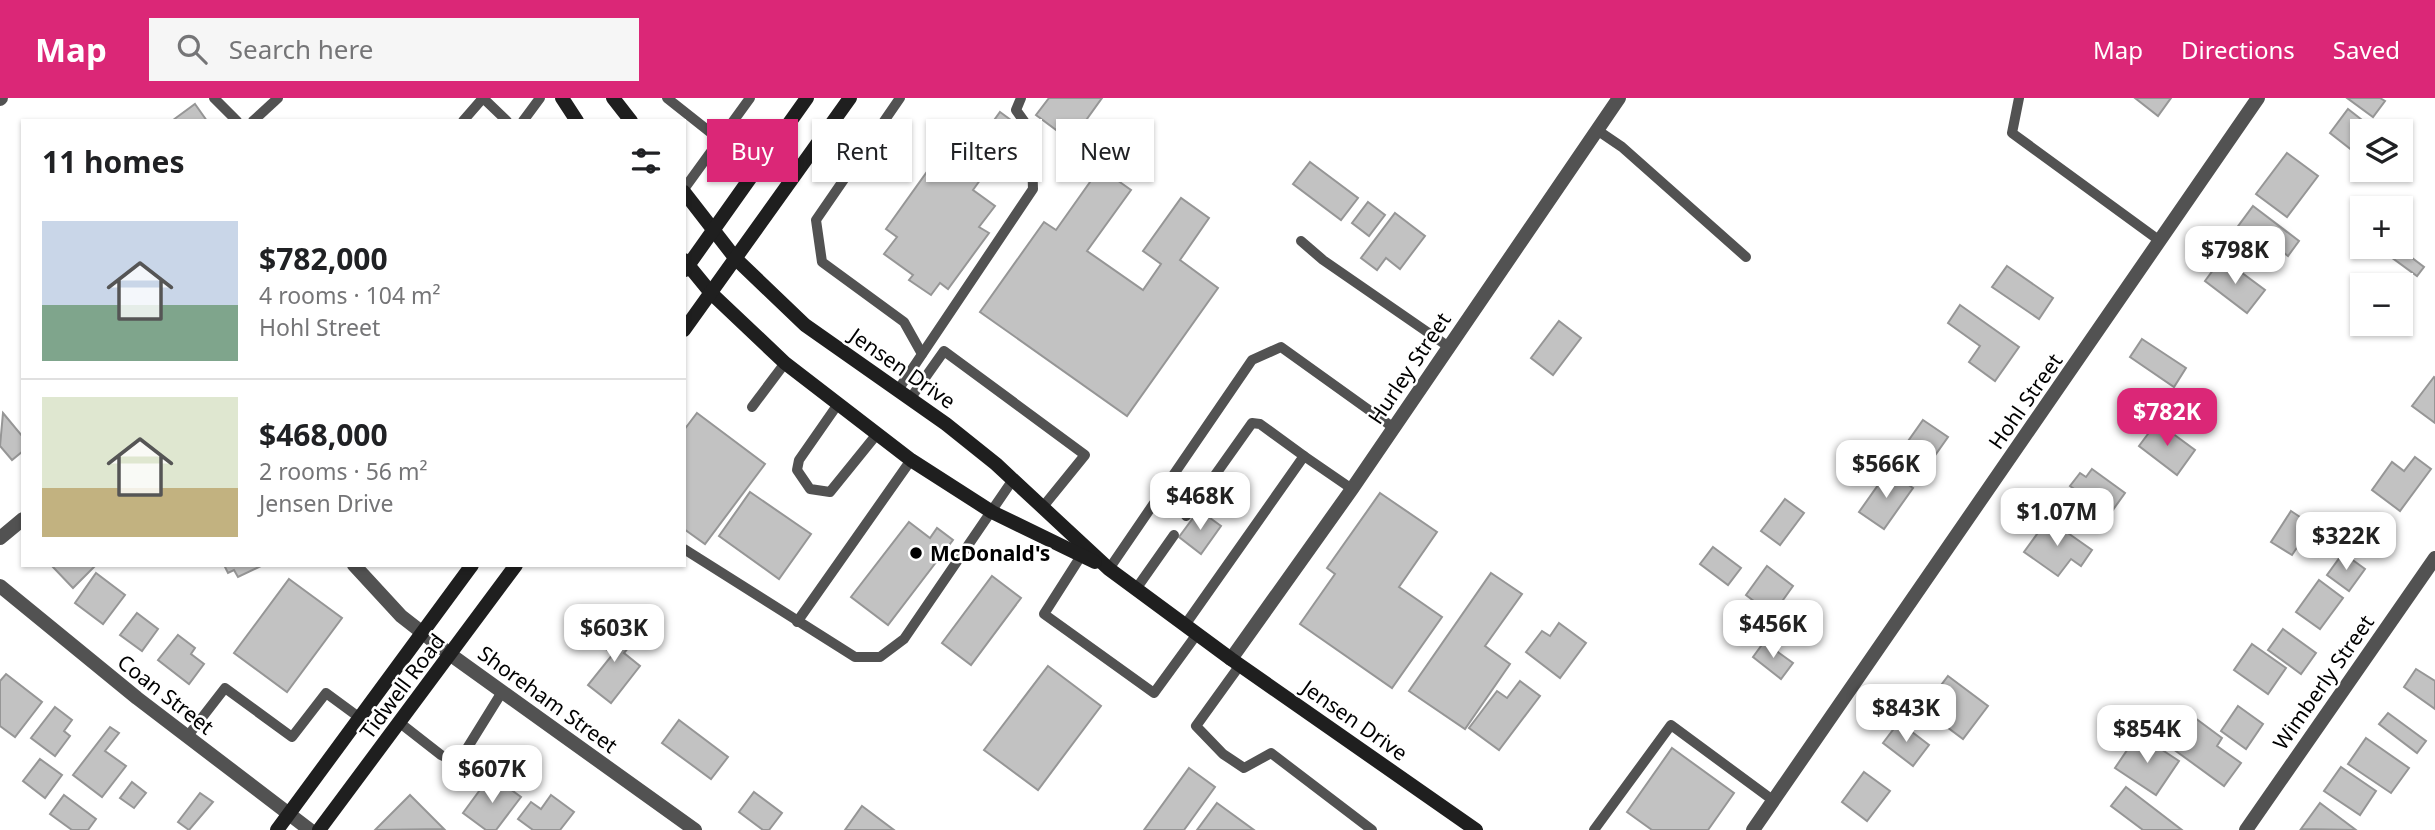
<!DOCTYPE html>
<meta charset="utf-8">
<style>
:root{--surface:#fff;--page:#f6f6f6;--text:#202124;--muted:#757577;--line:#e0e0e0;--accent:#db2777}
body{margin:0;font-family:"Noto Sans",sans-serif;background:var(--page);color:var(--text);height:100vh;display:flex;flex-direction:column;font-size:26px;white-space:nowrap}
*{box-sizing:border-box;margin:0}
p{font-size:23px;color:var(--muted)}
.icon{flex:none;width:38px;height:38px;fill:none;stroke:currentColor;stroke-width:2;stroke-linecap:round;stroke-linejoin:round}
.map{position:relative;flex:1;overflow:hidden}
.panel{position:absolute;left:21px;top:21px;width:665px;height:448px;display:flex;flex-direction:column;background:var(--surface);border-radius:0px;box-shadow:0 2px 5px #0004}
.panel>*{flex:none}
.banner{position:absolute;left:707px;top:21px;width:665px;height:63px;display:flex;gap:14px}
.fabs{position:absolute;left:2350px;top:21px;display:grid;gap:14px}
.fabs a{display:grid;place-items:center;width:63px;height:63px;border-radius:0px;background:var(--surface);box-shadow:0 2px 5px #0004;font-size:35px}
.price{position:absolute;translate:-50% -60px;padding:0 16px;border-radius:14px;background:#fff;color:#222;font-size:23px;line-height:46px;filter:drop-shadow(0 2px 4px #0008)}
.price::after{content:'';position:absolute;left:50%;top:42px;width:21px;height:16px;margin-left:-10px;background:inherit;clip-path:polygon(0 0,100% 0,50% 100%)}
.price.current{background:var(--accent);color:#fff}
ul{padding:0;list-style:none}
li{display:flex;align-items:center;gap:21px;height:175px;padding:0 21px}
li+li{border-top:2px solid var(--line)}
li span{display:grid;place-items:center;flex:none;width:196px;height:140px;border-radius:0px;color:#555}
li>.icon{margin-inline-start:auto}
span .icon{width:84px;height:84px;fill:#fffc;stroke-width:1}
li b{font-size:30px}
h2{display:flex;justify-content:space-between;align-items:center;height:84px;padding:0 21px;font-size:30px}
.pill{padding:0 24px;border-radius:0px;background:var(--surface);box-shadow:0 2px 5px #0004;font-size:24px;line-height:63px}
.pill.current{background:var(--accent);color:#fff}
header{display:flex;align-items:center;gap:42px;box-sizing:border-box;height:98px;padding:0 35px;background:var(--accent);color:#fff}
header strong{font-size:33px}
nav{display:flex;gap:38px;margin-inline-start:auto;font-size:24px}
.search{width:490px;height:63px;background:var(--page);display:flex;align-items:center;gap:18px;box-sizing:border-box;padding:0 24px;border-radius:0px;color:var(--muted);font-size:26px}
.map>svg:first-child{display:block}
.building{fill:#c2c2c2;stroke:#969696;stroke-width:2}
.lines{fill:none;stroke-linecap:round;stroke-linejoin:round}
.lane{stroke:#525252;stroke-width:10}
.street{stroke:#525252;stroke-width:14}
.secondary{stroke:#1f1f1f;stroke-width:14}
.poi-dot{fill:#000;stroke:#fff;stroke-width:2.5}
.labels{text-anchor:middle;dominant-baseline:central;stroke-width:5;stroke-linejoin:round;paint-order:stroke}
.street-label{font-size:21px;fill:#000;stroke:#fff}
.poi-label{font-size:21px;font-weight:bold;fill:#000;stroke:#fff;text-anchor:start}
</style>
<header>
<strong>Map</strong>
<div class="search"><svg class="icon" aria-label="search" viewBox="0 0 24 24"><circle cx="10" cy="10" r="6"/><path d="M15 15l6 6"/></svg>Search here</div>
<nav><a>Map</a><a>Directions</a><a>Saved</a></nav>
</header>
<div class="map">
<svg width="2435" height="732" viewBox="0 0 2435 732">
<rect width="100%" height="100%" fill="#fff"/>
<g class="building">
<path d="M 1049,0 L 1102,0 L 1071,43 L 1036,17 Z"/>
<path d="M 2135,0 L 2171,0 L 2158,18 Z"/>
<path d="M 2347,0 L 2380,0 L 2385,3 L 2373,19 Z"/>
<path d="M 195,6 L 207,23 L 174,23 L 173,22 Z"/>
<path d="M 2348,11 L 2371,29 L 2362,33 L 2362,41 L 2353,53 L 2330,35 Z"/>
<path d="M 1000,14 L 1019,28 L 973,92 L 995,108 L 979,129 L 989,135 L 948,191 L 940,185 L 931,197 L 909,182 L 913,177 L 884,156 L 897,139 L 886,131 L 934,64 L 954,78 Z"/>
<path d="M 2287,55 L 2318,78 L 2287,119 L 2256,96 Z"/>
<path d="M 1310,64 L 1358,100 L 1341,122 L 1293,86 Z"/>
<path d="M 1100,70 L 1131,92 L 1087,153 L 1143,192 L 1161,166 L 1143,153 L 1181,100 L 1209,120 L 1180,162 L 1218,190 L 1127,318 L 980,214 L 1044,124 L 1056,132 Z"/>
<path d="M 1368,104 L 1385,117 L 1369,138 L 1352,125 Z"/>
<path d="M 2253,108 L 2299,143 L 2288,158 L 2268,143 L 2249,169 L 2213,143 L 2221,132 L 2230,139 Z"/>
<path d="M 1395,115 L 1425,138 L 1400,171 L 1386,160 L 1377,172 L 1361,160 Z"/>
<path d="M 2399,150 L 2424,169 L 2417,178 L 2391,159 Z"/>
<path d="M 2222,160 L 2265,192 L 2247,215 L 2205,183 Z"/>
<path d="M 2007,168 L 2053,200 L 2039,221 L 1992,189 Z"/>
<path d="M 1960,207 L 2019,249 L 1995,283 L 1969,264 L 1980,248 L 1948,225 Z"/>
<path d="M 1559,223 L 1581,240 L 1553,277 L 1531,260 Z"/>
<path d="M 2142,241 L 2186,270 L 2174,289 L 2130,259 Z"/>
<path d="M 2434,279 L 2435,280 L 2435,325 L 2412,308 Z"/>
<path d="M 3,315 L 23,339 L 23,353 L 12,362 L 0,348 Z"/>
<path d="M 697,315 L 765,366 L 705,446 L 684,431 L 684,332 Z"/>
<path d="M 1923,322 L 1948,339 L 1919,380 L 1894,363 Z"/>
<path d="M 2157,324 L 2195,352 L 2177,377 L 2139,348 Z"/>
<path d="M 2415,359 L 2431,371 L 2400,413 L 2372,392 L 2392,364 L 2404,373 Z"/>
<path d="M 2092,371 L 2125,395 L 2110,416 L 2070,388 L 2080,375 L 2086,379 Z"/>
<path d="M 1888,373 L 1913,390 L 1884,431 L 1859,414 Z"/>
<path d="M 750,394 L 811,436 L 779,481 L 719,438 Z"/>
<path d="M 1380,395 L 1437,434 L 1399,489 L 1442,519 L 1392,590 L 1300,526 L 1335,476 L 1327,470 Z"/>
<path d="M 1785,401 L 1804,415 L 1780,447 L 1761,433 Z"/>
<path d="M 1199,412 L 1221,428 L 1201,456 L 1179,439 Z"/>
<path d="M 2291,413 L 2312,427 L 2292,457 L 2271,444 Z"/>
<path d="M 2048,421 L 2092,452 L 2081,468 L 2071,461 L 2058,478 L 2024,454 Z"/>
<path d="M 909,424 L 930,440 L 937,430 L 953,442 L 888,527 L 851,499 Z"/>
<path d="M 1713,449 L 1741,470 L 1728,487 L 1700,466 Z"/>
<path d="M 2343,455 L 2365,471 L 2349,493 L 2327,477 Z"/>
<path d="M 51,467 L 96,467 L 73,490 Z"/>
<path d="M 224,467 L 263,467 L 238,479 L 234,472 L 228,475 Z"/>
<path d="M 1767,468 L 1793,488 L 1783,502 L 1792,509 L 1781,524 L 1746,497 Z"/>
<path d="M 96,475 L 125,497 L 103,526 L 75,505 Z"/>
<path d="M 1491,475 L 1522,496 L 1485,548 L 1510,566 L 1465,631 L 1409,593 Z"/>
<path d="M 992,478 L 1021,500 L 971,567 L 942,545 Z"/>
<path d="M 289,481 L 342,520 L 287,594 L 234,555 Z"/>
<path d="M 2319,482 L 2343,500 L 2320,531 L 2296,514 Z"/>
<path d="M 137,515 L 158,531 L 142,553 L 120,537 Z"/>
<path d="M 609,525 L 633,544 L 624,555 L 640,568 L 611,605 L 588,587 L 613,556 L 595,543 Z"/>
<path d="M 1559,525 L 1586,545 L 1560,580 L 1526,554 L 1542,533 L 1550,538 Z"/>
<path d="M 2283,531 L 2316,555 L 2301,576 L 2268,552 Z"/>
<path d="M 178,537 L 195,550 L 191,556 L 204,566 L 189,586 L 158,562 Z"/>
<path d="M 1764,544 L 1793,565 L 1781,581 L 1753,559 Z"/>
<path d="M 2252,546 L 2286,570 L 2268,596 L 2234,572 Z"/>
<path d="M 1048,568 L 1101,608 L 1038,692 L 984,652 Z"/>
<path d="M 2416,571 L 2435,583 L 2435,611 L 2404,589 Z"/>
<path d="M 6,576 L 42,604 L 15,639 L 0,628 L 0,583 Z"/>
<path d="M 1948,578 L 1988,608 L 1963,641 L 1923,611 Z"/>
<path d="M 1520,583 L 1540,598 L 1499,652 L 1469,630 L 1497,593 L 1507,600 Z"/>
<path d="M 2238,608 L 2263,626 L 2246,651 L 2221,633 Z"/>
<path d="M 55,609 L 72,622 L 64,633 L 70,638 L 55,658 L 31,640 Z"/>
<path d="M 2388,615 L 2426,643 L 2417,655 L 2379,626 Z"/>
<path d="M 2191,617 L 2222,640 L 2217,648 L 2241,665 L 2224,688 L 2169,648 Z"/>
<path d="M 679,622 L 728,659 L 711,681 L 662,645 Z"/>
<path d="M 1899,624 L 1929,647 L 1913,668 L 1883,645 Z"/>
<path d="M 110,629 L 119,635 L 105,653 L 126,668 L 102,699 L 73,677 Z"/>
<path d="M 2138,636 L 2179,663 L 2156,697 L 2115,670 Z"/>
<path d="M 2366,640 L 2409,670 L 2391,695 L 2348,666 Z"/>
<path d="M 1672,650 L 1734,695 L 1708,732 L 1652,732 L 1627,714 Z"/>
<path d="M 40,661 L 62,677 L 45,700 L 23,683 Z"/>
<path d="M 2341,669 L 2376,693 L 2360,717 L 2324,693 Z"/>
<path d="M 1189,670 L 1215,689 L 1184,732 L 1144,732 Z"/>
<path d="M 1864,674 L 1890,693 L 1867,723 L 1842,704 Z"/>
<path d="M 491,677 L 521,699 L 496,732 L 486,732 L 463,715 Z"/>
<path d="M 132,684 L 146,695 L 134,710 L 120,700 Z"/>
<path d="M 2126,689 L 2182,732 L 2143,732 L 2111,708 Z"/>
<path d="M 754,694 L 782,715 L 769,732 L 763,732 L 739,714 Z"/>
<path d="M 200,695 L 213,704 L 189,732 L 178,724 Z"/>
<path d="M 64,697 L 96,721 L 88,732 L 72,732 L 50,716 Z"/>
<path d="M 410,697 L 444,731 L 375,732 Z"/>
<path d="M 551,697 L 574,714 L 560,732 L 533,732 L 518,721 L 531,704 L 541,711 Z"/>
<path d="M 1217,705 L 1254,732 L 1197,732 Z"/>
<path d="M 2320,705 L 2356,732 L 2301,731 Z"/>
<path d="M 862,708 L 894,732 L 845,732 Z"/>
</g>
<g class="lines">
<g class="lane">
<path d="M 214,0 L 237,23"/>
<path d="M 667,0 L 720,42"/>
<path d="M 900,0 L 816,122 L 822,164 L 904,224 L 922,256"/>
<path d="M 2019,0 L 2012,35 L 2160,143"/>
<path d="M 253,23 L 278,0"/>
<path d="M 463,23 L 483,0 L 507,23"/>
<path d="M 523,23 L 540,0"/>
<path d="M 1597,32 L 1622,49 L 1746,159"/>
<path d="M 684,91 L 750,0"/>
<path d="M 1301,143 L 1323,162 L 1449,249"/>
<path d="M 898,292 L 1033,91 L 1031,33 L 1016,12 L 1021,0"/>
<path d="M 910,301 L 944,253 L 1085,357 L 1042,410"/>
<path d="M 838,306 L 799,362 L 797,372 L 810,391 L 830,394 L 877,336"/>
<path d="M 752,309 L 785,265"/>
<path d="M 1186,418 L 1252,325 L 1260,326 L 1304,358"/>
<path d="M 684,451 L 855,559 L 880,559 L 904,541 L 1012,383"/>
<path d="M 1081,458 L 1044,516 L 1154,595 L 1197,536"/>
<path d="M 1109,471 L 1252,262 L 1281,249 L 1394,330"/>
<path d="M 1136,491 L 1174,437"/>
<path d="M 797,524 L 911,362"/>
<path d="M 1185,527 L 1304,358 L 1352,391"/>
<path d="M 1240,567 L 1196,628 L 1223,656 L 1244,670 L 1271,655 L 1372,732"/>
<path d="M 400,625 L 441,657 L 458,665 L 502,594"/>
<path d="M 187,639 L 225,590 L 292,639 L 326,595 L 360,620"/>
<path d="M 1594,732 L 1671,627 L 1774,703"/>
</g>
<g class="street">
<path d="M 0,1 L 1,0"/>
<path d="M 0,440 L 23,421"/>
<path d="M 354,467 L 401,518 L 451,557 L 695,732"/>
<path d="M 0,488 L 137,600 L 310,732"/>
<path d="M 1231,561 L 1352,391 L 1619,0"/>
<path d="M 1753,732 L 2258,0"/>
<path d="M 2246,732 L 2435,460"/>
</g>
<g class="secondary">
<path d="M 562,0 L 577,23"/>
<path d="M 613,0 L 631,23"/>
<path d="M 684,94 L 736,161 L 805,227 L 946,326 L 996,366 L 1109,471 L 1231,561 L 1476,732"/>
<path d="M 684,162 L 711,195 L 785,265 L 911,362 L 992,414 L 1095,464"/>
<path d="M 685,172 L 807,0"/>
<path d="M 684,232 L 850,0"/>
<path d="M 277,732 L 472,467"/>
<path d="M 319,732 L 516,467"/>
</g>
</g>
<circle class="poi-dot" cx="916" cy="455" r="7"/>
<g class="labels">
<g class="street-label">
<text transform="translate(903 270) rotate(35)">Jensen Drive</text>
<text transform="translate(1409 270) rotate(-56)">Hurley Street</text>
<text transform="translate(2025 303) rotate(-55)">Hohl Street</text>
<text transform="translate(2323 584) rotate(-55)">Wimberly Street</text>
<text transform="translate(402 588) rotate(-53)">Tidwell Road</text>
<text transform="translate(166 596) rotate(38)">Coan Street</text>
<text transform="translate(548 601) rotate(36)">Shoreham Street</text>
<text transform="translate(1355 622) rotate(35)">Jensen Drive</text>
</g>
<g class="poi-label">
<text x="930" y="455">McDonald's</text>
</g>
</g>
</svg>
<div class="fabs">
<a><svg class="icon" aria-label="layers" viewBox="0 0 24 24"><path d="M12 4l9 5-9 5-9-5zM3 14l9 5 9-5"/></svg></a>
<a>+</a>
<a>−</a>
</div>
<b class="price" style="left:2235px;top:188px">$798K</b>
<b class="price current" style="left:2167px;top:350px">$782K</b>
<b class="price" style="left:1886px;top:402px">$566K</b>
<b class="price" style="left:1200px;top:434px">$468K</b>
<b class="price" style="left:2057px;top:450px">$1.07M</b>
<b class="price" style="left:2346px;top:474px">$322K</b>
<b class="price" style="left:1773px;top:562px">$456K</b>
<b class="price" style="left:614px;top:566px">$603K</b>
<b class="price" style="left:1906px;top:646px">$843K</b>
<b class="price" style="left:2147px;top:667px">$854K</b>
<b class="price" style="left:492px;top:707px">$607K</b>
<div class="banner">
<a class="pill current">Buy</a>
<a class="pill">Rent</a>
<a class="pill">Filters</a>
<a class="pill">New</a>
</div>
<section class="panel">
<h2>11 homes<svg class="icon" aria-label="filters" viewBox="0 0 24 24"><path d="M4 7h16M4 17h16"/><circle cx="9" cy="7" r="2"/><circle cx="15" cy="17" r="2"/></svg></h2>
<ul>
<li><span style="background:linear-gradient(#c9d6e8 60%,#7fa58c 0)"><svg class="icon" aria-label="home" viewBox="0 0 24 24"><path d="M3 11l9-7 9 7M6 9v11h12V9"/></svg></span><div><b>$782,000</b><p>4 rooms · 104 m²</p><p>Hohl Street</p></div></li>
<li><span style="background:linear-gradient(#dfe7d0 65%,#c2b280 0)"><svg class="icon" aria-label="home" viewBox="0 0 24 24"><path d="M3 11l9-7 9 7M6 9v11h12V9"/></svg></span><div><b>$468,000</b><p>2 rooms · 56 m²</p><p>Jensen Drive</p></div></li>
</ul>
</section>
</div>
